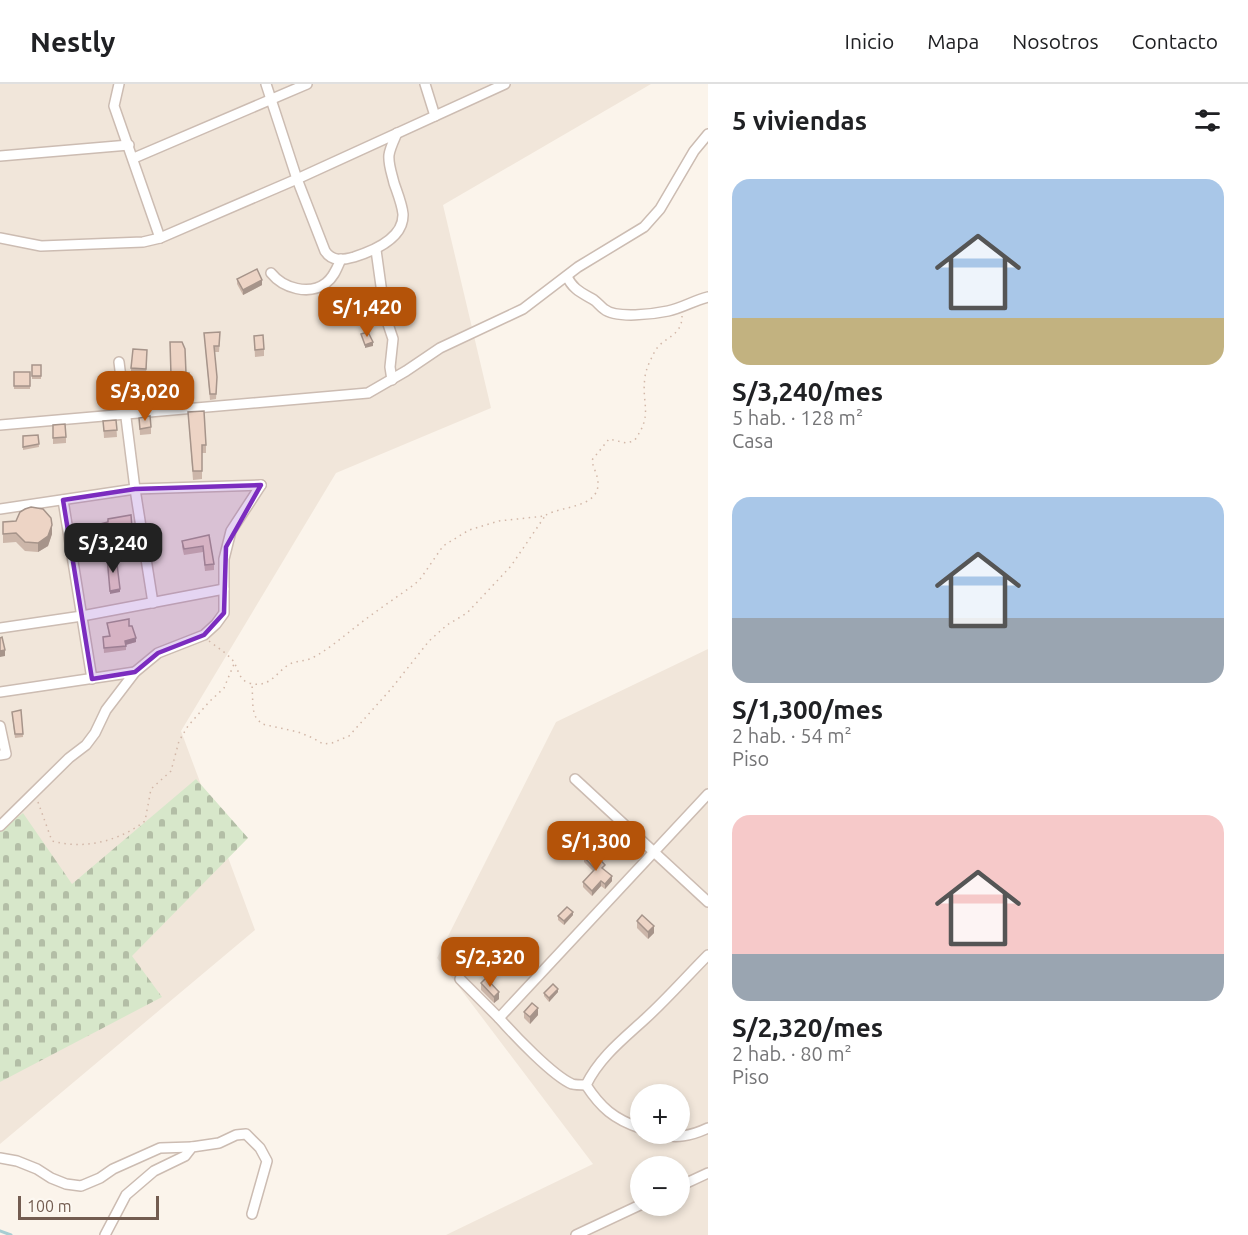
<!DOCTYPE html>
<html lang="es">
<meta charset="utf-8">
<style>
:root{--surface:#fff;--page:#f2f2f2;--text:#202124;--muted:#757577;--line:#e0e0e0;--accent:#b45309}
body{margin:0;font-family:Ubuntu,sans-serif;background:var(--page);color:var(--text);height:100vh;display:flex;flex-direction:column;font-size:22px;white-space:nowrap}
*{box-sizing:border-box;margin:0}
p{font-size:20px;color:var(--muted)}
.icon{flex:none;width:33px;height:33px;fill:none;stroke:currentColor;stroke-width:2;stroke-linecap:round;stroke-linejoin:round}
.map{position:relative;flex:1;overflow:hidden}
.sheet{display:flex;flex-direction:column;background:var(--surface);width:540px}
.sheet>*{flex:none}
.fabs{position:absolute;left:630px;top:1000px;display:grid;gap:12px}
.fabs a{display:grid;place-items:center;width:60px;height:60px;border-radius:50%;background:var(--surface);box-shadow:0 3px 9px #0003;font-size:30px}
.scale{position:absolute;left:18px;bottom:15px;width:141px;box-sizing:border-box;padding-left:6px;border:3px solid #735c50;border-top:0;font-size:16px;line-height:21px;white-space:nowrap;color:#735c50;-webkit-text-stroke:4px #fdf8f1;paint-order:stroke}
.price{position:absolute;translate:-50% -51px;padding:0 14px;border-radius:12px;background:var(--accent);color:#fff;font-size:20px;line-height:39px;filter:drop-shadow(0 2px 3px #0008)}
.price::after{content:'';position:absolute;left:50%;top:36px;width:18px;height:14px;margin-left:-9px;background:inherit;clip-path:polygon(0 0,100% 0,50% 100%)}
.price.active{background:#222;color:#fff}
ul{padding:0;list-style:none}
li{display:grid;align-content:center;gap:12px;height:318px;padding:0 24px}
li span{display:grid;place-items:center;height:186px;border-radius:18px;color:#555}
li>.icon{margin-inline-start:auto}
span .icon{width:108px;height:108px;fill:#fffc;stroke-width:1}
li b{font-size:26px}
h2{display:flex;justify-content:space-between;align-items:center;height:72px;padding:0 24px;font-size:26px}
header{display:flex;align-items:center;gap:36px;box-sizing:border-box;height:84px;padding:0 30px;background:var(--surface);border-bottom:2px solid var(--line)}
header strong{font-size:28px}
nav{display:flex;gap:33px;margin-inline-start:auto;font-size:21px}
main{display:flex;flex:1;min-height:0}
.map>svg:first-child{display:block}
.residential{fill:#f1e6da;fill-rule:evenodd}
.cemetery{fill:url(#cemetery-stones)}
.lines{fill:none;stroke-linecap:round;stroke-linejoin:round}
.stream{stroke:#a8ced3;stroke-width:3}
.street-casing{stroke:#ccbcb2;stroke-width:12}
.path{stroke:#d2b7a8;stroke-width:1.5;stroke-dasharray:1.5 4.5;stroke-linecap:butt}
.street{stroke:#fff;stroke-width:9}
.wall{fill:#ccb6a9}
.shaded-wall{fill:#a6948a}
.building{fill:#edd4c5;stroke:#a6948a;stroke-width:1.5}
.marked{fill:#7b2cbf;fill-opacity:0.2;stroke:#7b2cbf;stroke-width:4.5;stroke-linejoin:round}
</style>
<header>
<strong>Nestly</strong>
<nav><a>Inicio</a><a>Mapa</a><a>Nosotros</a><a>Contacto</a></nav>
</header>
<main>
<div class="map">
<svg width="708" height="1151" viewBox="0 0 708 1151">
<defs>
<pattern id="cemetery-stones" width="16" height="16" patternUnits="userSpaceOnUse" patternTransform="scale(1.5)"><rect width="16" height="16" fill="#d7e7ca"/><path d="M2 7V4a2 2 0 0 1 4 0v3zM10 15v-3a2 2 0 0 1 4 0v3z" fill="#b3bea6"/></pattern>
</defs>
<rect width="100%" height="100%" fill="#fbf4eb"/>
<g class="residential">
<path d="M 0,0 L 651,0 L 443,121 L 491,324 L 336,389 L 181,647 L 255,846 L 0,1060 Z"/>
<path d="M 708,565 L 708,1151 L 446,1151 L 593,1080 L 437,874 L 556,638 ZM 640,1011 L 680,1011 L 680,1050 L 640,1050 ZM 640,1083 L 680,1083 L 680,1122 L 640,1122 Z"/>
</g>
<path class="cemetery" d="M 196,695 L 248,754 L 132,872 L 162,913 L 0,998 L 0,747 L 23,729 L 72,800 Z"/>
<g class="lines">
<path class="stream" d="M 0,1147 L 11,1151"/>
<defs>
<g id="street">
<path d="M 119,0 L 114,22 L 160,154"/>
<path d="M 266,0 L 297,95 L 325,167 C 332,178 343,176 354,173 C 373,167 404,155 403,130 C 402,120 397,108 394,99 C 392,90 388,80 389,71 C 390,64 394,56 397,49"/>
<path d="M 425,0 L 435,32"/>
<path d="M 0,72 L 129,61"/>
<path d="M 134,74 L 307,0"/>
<path d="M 0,154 L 41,162 L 143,158 L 160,154 L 297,95 L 505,0"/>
<path d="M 376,166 L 385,231 L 393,255 L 390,283 L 392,296"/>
<path d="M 271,189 C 283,204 309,212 326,199 C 334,193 337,184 341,175"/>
<path d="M 567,192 C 572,205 582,209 594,216 C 598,219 600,222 604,225 C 616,235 654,230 668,227 C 682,224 695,216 708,213"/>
<path d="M 119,278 L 135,405 L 153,519"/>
<path d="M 0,341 L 368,309 L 406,287 L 440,264 L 523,225 L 578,183 L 644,143 L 660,125 L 694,67 L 708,50"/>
<path d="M 63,416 L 92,595"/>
<path d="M 0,425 L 135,405 L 261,401"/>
<path d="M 0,544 L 82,532 L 224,505"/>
<path d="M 0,608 L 135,588"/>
<path d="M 0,642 L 6,670 L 0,671"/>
<path d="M 575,695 L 708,818"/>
<path d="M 0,742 L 69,674 L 86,661 L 95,649 L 106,626 L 135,588 L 158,569 L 204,551 L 216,540 L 224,529 L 224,475 L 231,447 L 261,401"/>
<path d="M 460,895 L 499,934 L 708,710"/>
<path d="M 499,934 C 514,951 553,992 572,1000 C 576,1001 582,1001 586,1001"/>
<path d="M 586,1001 C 600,973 622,956 645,935 C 667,915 687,892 708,871"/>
<path d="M 586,1001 C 601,1024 614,1035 640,1044"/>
<path d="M 658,1050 C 676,1055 691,1052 708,1044"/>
<path d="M 0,1074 L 17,1077 L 37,1085 L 51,1094 L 66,1100 L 81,1102 L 100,1094 L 113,1085 L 160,1064 L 192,1063"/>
<path d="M 680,1102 L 708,1089"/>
<path d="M 105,1151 L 126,1111 L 154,1087 L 185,1072 L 192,1063 L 219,1059 L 236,1051 L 246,1050 L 260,1064 L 267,1077 L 252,1130"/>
<path d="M 576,1151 L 640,1121"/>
</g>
</defs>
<use href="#street" class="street-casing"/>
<g class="path">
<path d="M 546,431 C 561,422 599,424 598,399 C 598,391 593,384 592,376 L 609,355 L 626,359 L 634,357 C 654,330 641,321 645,293 C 646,284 651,275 655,267 C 664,252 682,253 682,232"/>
<path d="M 209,557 C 218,564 227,569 234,578 C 238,585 239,596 249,599 C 269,605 276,589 288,581 C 296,576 306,578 314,573 C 332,563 346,550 362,538 C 379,525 397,513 415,500 L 421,494 L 443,462 L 469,446 L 499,437 L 545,432 L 511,482 L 467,529 L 447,541 L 429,557 L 391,605 L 349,652 L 332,659 L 323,660 L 313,654 L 298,648 L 262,640 L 256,634 L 253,625 L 252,599"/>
<path d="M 38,718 L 52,757 C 85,766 119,757 145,737 L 151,705 L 171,687 L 179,657 L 188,642 L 209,618 L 224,604 L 234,580"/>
</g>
<use href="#street" class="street"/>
</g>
<g class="wall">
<path d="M 237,195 L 262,201 L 243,211 L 237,200 Z"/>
<path d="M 204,249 L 220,254 L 219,268 L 214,268 L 217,299 L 216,315 L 210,316 Z"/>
<path d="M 254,252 L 264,265 L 264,272 L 255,273 Z"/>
<path d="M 147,273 L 146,291 L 131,291 L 131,284 Z"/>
<rect x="32" y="281" width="9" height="14"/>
<rect x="14" y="288" width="16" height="17"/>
<path d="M 189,289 L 190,318 L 138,321 L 137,302 L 166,299 L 170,291 Z"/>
<path d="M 188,328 L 206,361 L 206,369 L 202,369 L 202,395 L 193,396 Z"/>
<path d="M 139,334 L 151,343 L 151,350 L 140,351 Z"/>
<path d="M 116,336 L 117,353 L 104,354 L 103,337 Z"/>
<path d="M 53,341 L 66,353 L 66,359 L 53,360 Z"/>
<path d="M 38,351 L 39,363 L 23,366 L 23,352 Z"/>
<path d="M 108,435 L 132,444 L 137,457 L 137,461 L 127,463 L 126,454 L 104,458 L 100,445 L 100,440 L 108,438 Z"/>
<path d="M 3,438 L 52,450 L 48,462 L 38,468 L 25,467 L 16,458 L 3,459 Z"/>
<path d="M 209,451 L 214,480 L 214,486 L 205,487 L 203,468 L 184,471 L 182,463 L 182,457 Z"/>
<path d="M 107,539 L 129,542 L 136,558 L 126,561 L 126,566 L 104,569 L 103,553 L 109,552 Z"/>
<path d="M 21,626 L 23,653 L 15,654 L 12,631 Z"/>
<path d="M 584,773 L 605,786 L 612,797 L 605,805 L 601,802 L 592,812 L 583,803 L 583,798 L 593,787 L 584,778 Z"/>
<path d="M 573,831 L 564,841 L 558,836 L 558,832 Z"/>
<path d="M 637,837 L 654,849 L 648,855 L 637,844 Z"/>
<path d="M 487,862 L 498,864 L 493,870 L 487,865 Z"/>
<path d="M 481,899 L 499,915 L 494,919 L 481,906 Z"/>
<path d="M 558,908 L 549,918 L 544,912 L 544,909 Z"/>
<path d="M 524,928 L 538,931 L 530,940 L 524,934 Z"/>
</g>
<g class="shaded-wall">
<path d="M 262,196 L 262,201 L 243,211 L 243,206 Z"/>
<path d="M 373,258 L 373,262 L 365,264 L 365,261 Z"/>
<path d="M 52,441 L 52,450 L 48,462 L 38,468 L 38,459 Z"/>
<path d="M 120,505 L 120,508 L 110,510 L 110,507 Z"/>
<path d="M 136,554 L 136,558 L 125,561 L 125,557 Z"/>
<path d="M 5,566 L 5,572 L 0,573 L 0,567 Z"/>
<path d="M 612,792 L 612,797 L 605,805 L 605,800 Z"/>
<path d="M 601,797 L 601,802 L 592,812 L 592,807 Z"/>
<path d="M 573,828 L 573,831 L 564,841 L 564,837 Z"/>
<path d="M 654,842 L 654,849 L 648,855 L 648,848 Z"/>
<path d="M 498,860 L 498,864 L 493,870 L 493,866 Z"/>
<path d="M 558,905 L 558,908 L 549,918 L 549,914 Z"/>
<path d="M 499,908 L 499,915 L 494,919 L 494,913 Z"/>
<path d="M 538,924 L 538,931 L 530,940 L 530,933 Z"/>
</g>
<g class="building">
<path d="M 257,185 L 262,196 L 243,206 L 237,195 Z"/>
<path d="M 220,248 L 219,262 L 214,262 L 217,293 L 216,310 L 210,310 L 204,249 Z"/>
<path d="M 368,248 L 373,258 L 365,261 L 361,250 Z"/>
<path d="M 263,251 L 264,265 L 255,266 L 254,252 Z"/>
<path d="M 170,258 L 182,258 L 185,265 L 186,289 L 189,289 L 190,309 L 138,312 L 137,302 L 166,299 L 166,291 L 171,291 Z"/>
<path d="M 133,265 L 147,266 L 146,285 L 131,284 Z"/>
<rect x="32" y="281" width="9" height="11"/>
<rect x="14" y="288" width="16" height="14"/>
<path d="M 204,327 L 206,361 L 202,361 L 202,387 L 193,387 L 188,328 Z"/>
<path d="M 150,332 L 151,343 L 140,345 L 139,334 Z"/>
<path d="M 116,336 L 117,346 L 104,347 L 103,337 Z"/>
<path d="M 65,340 L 66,353 L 53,354 L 53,341 Z"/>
<path d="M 38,351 L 39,360 L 23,363 L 23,352 Z"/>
<path d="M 31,423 L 43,425 L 51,434 L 52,441 L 48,452 L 38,459 L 25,458 L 16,449 L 3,450 L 3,438 L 16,437 L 20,428 L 25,425 Z"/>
<path d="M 131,431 L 132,444 L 135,444 L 137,457 L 127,458 L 126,449 L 104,453 L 100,440 L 108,438 L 108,435 Z"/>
<path d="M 209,451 L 214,480 L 205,481 L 203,462 L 184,465 L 182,457 Z"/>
<path d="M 116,472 L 120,505 L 110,507 L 107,473 Z"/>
<path d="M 129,535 L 129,542 L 132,542 L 136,554 L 125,557 L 126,562 L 104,564 L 103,553 L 110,552 L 107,539 Z"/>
<path d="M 2,553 L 5,566 L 0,567 L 0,554 Z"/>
<path d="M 21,626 L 23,650 L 15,650 L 12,628 Z"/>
<path d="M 592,767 L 605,781 L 602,784 L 612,792 L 605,800 L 601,797 L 592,807 L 583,798 L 595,785 L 584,773 Z"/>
<path d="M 567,823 L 573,828 L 564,837 L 558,832 Z"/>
<path d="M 642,831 L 654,842 L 648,848 L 637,837 Z"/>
<path d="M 491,856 L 498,860 L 493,866 L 487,862 Z"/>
<path d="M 486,894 L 499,908 L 494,913 L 481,899 Z"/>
<path d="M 553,900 L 558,905 L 549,914 L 544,909 Z"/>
<path d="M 532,919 L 538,924 L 530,933 L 524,928 Z"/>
</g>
<path class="marked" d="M 261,401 L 226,463 L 224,529 L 204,551 L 158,569 L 135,588 L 92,595 L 63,416 L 135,405 Z"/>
</svg>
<div class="fabs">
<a>+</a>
<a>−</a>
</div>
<div class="scale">100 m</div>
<b class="price" style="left:367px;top:254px">S/1,420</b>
<b class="price" style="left:145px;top:338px">S/3,020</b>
<b class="price active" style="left:113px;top:490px">S/3,240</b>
<b class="price" style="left:596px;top:788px">S/1,300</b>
<b class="price" style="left:490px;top:904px">S/2,320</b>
</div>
<section class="sheet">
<h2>5 viviendas<svg class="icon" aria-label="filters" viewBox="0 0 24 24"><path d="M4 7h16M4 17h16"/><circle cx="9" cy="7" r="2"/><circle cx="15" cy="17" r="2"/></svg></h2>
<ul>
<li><span style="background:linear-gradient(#a9c7e8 75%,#c2b280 0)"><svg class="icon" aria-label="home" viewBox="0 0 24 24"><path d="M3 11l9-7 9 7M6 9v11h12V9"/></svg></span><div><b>S/3,240/mes</b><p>5 hab. · 128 m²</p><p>Casa</p></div></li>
<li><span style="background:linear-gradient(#a9c7e8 65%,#9aa5b1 0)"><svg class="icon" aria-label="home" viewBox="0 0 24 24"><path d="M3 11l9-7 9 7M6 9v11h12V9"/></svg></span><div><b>S/1,300/mes</b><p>2 hab. · 54 m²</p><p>Piso</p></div></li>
<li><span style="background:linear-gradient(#f6c9c9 75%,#9aa5b1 0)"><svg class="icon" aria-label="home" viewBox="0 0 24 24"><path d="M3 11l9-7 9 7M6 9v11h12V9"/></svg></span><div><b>S/2,320/mes</b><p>2 hab. · 80 m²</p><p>Piso</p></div></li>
</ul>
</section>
</main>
